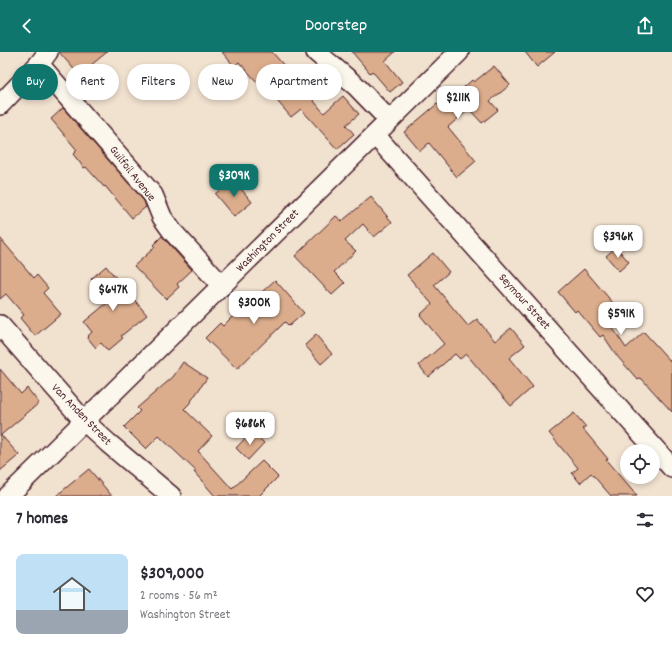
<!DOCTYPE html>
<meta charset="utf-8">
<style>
:root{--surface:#fff;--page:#f7f7f7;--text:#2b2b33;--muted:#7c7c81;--accent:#0f766e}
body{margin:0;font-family:Dekko,sans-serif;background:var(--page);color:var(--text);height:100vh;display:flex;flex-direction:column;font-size:15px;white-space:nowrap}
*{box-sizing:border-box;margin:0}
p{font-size:13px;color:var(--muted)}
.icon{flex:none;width:22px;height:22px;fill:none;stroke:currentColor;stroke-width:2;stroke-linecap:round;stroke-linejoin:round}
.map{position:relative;height:444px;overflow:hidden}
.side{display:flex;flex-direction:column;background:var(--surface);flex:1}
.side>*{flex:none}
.hud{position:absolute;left:12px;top:12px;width:400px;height:36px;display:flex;gap:8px}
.controls{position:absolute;left:620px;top:392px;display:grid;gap:8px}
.controls a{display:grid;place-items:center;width:40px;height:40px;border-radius:50%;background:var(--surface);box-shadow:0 2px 6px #0003;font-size:20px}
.price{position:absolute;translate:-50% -34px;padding:0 9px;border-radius:8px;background:#fff;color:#222;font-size:13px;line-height:26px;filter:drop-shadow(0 1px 2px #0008)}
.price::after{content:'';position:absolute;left:50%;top:24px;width:12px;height:9px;margin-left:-6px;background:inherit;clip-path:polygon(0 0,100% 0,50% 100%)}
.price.on{background:var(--accent);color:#fff}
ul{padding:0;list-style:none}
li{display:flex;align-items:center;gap:12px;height:100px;padding:0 16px}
li span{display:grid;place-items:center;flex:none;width:112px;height:80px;border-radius:8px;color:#555}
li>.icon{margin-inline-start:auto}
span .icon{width:48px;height:48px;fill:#fffc;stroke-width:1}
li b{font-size:17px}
h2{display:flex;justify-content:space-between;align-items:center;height:48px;padding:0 16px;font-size:17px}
.tag{padding:0 14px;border-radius:18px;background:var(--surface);box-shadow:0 2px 6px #0003;font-size:14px;line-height:36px}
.tag.on{background:var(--accent);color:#fff}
header{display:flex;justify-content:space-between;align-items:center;height:52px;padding:0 16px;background:var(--accent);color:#fff;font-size:18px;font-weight:600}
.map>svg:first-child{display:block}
.building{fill:#dbad8c;stroke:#4a1f2b}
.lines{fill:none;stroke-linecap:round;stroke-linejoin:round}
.minor-casing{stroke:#4a1f2b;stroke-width:22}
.minor{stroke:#fbf7ec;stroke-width:19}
.labels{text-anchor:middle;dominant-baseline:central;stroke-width:3.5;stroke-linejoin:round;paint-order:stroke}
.street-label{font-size:12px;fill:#4a1f2b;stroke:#fbf7ec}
</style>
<header><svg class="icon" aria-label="back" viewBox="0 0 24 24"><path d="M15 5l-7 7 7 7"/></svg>Doorstep<svg class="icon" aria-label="share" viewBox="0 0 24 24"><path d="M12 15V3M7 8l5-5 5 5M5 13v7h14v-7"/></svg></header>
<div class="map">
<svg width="672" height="444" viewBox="0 0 672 444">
<rect width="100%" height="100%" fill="#f1e1cf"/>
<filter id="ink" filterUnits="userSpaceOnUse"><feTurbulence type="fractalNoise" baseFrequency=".025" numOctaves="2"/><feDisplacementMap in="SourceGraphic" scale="8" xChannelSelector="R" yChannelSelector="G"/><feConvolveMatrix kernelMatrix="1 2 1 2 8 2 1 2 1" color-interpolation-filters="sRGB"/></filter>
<g filter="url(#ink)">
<g class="building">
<path d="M 59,0 L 107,0 L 79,23 Z"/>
<path d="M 222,0 L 272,0 L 287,17 L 324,61 L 343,44 L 359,62 L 346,73 L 354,82 L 337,97 L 301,57 L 291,65 L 266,36 L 264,38 L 239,10 L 234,14 Z"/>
<path d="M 352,0 L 395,0 L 385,9 L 402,30 L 390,40 L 372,19 L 370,21 Z"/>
<path d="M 525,0 L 555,0 L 537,15 Z"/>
<path d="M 494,14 L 510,33 L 490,49 L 498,58 L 482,71 L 469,57 L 448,75 L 476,109 L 457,125 L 429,91 L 420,99 L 404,80 L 437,52 L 441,56 L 472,28 L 474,30 Z"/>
<path d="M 63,56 L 144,149 L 146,155 L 132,166 L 105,134 L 104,135 L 86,115 L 84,116 L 73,102 L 77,98 L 51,67 Z"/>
<path d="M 233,127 L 252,150 L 234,165 L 215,142 Z"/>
<path d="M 371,145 L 392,170 L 374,185 L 363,172 L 345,189 L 356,199 L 334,220 L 345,231 L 332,243 L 295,204 L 336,164 L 342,169 Z"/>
<path d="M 162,184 L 192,218 L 177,232 L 179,235 L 166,247 L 134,214 L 155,195 L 153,193 Z"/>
<path d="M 0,186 L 34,226 L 37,223 L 48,236 L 43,241 L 61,262 L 35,284 L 20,266 L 24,263 L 6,242 L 0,247 Z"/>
<path d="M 616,195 L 629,210 L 619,219 L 606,204 Z"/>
<path d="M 433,201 L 449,220 L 434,233 L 468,274 L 477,267 L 495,289 L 511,276 L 525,293 L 509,306 L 533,335 L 511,354 L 466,302 L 460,307 L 455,302 L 428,325 L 419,313 L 444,292 L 420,263 L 432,252 L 407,223 Z"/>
<path d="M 106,214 L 147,263 L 121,284 L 123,286 L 108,299 L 101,291 L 96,296 L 87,285 L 92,280 L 84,270 L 107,251 L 101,244 L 104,242 L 91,227 Z"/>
<path d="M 584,217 L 619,258 L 610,266 L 615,273 L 612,275 L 626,296 L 644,280 L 672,311 L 672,360 L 641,326 L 638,328 L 617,304 L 603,283 L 600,285 L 577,258 L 575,260 L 558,240 Z"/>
<path d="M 275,228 L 304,261 L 289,274 L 285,270 L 237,317 L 205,286 L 220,271 L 223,274 L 248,249 L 250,251 Z"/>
<path d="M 316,283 L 332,302 L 321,312 L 305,293 Z"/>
<path d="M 183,310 L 207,326 L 189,352 L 184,357 L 212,384 L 198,399 L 232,437 L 262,409 L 278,425 L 259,444 L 215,444 L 194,420 L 196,419 L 159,384 L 146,397 L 124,375 L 140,359 L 137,356 L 173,325 Z"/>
<path d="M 0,317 L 21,342 L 27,336 L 39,351 L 1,383 L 19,403 L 0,419 Z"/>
<path d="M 574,361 L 586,375 L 583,377 L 608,407 L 606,408 L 637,444 L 611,444 L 591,421 L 580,431 L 572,421 L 578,416 L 549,381 Z"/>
<path d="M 252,379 L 264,391 L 248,408 L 236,396 Z"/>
<path d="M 89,417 L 112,444 L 56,444 Z"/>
</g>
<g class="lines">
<defs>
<g id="minor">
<path d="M 316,0 L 356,34 L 389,68"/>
<path d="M 39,12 L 153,143 L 162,165 L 172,179 L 222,234"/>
<path d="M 0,53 L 39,12 L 48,0"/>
<path d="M 375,83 L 672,416"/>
<path d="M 0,273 L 84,369 L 108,391 L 171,444"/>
<path d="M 8,444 L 459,0"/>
</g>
</defs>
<use href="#minor" class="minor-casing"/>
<use href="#minor" class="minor"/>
</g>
</g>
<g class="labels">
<g class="street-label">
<text transform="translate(132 122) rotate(52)">Guilfoil Avenue</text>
<text transform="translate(268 189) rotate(-45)">Washington Street</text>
<text transform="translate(524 250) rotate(48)">Seymour Street</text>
<text transform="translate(81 363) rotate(46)">Van Anden Street</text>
</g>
</g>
</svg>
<div class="controls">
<a><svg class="icon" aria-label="locate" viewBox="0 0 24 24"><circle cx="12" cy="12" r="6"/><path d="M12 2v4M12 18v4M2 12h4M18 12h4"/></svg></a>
</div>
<b class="price" style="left:458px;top:68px">$211K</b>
<b class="price on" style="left:234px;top:146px">$309K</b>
<b class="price" style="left:618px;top:207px">$396K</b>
<b class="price" style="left:113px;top:260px">$647K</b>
<b class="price" style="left:254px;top:273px">$300K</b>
<b class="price" style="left:621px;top:284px">$591K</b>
<b class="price" style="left:250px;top:394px">$686K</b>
<div class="hud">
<a class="tag on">Buy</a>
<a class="tag">Rent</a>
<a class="tag">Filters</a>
<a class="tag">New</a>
<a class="tag">Apartment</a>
</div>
</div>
<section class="side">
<h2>7 homes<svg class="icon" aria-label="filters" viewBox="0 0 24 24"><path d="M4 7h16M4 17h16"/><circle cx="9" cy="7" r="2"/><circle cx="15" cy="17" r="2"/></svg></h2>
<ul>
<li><span style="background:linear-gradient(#bfe0f5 70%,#9aa5b1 0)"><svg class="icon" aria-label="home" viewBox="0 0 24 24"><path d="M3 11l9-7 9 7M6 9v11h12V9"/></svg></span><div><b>$309,000</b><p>2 rooms · 56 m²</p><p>Washington Street</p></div><svg class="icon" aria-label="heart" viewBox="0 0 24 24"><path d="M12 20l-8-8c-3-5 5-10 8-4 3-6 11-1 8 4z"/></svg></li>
</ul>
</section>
